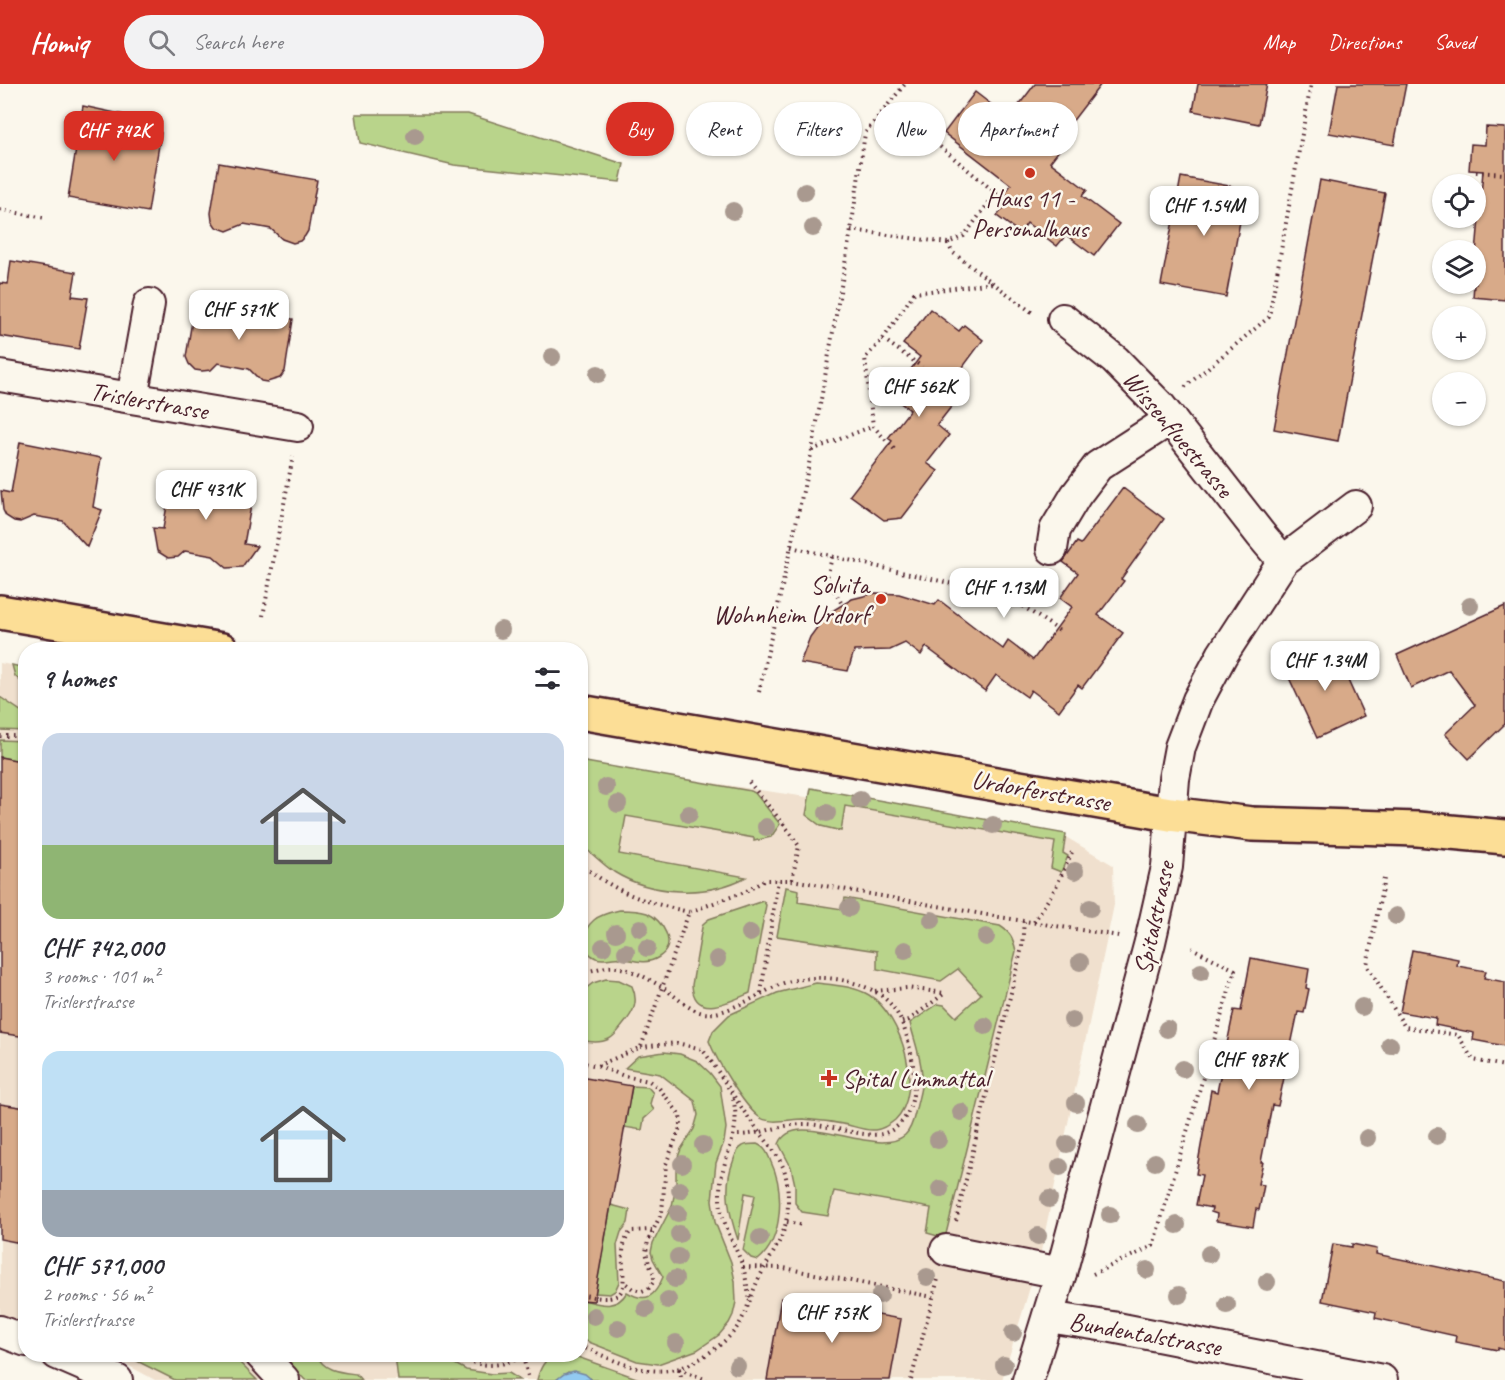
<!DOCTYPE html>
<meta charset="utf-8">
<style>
:root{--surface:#fff;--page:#f2f2f3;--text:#2b2b33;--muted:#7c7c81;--accent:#d93025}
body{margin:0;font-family:Caveat,sans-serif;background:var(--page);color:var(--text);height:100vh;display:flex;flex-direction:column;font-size:22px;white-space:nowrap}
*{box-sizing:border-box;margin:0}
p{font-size:20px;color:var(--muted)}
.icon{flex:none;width:33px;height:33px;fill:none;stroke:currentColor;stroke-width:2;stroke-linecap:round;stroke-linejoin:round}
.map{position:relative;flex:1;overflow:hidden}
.panel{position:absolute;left:18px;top:558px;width:570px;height:720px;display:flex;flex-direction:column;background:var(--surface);border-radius:24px;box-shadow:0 2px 4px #0004}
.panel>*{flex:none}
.guide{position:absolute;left:606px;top:18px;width:570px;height:54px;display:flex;gap:12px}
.fabs{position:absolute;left:1432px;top:90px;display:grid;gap:12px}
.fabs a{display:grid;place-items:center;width:54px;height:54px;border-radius:50%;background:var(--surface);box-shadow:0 2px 4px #0004;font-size:30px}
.price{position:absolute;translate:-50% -51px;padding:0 14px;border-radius:12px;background:#fff;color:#222;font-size:20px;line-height:39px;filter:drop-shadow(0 2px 3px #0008)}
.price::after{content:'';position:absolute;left:50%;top:36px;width:18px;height:14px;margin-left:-9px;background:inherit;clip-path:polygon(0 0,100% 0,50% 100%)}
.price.current{background:var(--accent);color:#fff}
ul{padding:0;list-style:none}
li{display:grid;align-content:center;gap:12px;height:318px;padding:0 24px}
li span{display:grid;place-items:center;height:186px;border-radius:18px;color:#555}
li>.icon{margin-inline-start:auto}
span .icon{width:108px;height:108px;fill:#fffc;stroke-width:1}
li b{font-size:26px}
h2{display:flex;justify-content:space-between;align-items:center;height:72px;padding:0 24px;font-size:26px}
.pill{padding:0 21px;border-radius:27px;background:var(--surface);box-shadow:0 2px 4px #0004;font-size:21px;line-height:54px}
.pill.current{background:var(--accent);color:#fff}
header{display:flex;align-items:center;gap:36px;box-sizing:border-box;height:84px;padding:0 30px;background:var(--accent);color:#fff}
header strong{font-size:28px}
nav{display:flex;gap:33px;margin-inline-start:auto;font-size:21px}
.search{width:420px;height:54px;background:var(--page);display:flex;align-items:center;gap:15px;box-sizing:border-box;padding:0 21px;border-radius:33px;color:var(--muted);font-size:22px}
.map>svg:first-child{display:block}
.built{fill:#f0e0ce}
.green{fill:#b9d48b;stroke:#827a5b;stroke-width:1.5}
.water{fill:#92caf1;stroke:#7586a2;stroke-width:1.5}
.building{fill:#d8aa89;stroke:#4a1f2b;stroke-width:1.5}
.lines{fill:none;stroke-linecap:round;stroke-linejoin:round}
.minor-casing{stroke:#4a1f2b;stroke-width:34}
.major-casing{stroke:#4a1f2b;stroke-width:38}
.path{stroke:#4a1f2b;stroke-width:4;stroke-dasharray:1.5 4.5;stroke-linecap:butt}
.minor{stroke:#fbf7ec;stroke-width:30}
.major{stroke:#fcde96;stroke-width:33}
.tree{fill:#a9998f}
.poi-dot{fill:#c8321e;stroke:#fbf7ec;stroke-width:2}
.labels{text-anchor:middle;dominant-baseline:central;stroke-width:5;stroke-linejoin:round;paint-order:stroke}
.poi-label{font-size:26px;fill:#4a1f2b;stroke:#fbf7ec}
.street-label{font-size:26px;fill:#4a1f2b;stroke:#fbf7ec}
</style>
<header>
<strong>Homiq</strong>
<div class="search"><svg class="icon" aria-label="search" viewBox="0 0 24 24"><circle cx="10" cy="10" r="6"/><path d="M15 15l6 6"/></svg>Search here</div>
<nav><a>Map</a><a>Directions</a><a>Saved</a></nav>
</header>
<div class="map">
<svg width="1505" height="1296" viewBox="0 0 1505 1296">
<rect width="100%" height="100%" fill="#fbf7ec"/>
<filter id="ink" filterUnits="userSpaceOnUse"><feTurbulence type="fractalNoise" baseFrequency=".0167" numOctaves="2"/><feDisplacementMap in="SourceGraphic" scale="12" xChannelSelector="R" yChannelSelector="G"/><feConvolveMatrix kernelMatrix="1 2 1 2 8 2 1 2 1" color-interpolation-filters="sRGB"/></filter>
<g filter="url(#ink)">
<g class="built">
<path d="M 0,579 L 26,584 L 25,1244 L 0,1235 Z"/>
<path d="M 581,679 L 1064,752 L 1113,781 L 1114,821 L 1041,1167 L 1002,1296 L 155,1296 L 118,1276 L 101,1271 L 580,1270 Z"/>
</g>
<g class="green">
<path d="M 356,30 L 468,30 L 624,80 L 620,98 L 454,81 L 360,59 Z"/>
<path d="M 12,581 L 25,584 L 25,601 L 15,592 Z"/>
<path d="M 0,613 L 25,630 L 25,647 L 0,646 Z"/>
<path d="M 0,656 L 25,657 L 25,678 L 0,673 Z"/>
<path d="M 580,677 L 751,707 L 755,709 L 780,740 L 771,753 L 754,757 L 754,754 L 626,732 L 619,770 L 746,793 C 707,814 651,811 614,788 C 602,780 592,769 581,761 Z"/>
<path d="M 811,704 L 1066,750 L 1063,769 L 1068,772 L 1061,788 L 1051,784 L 1055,758 L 845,722 L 841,747 L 821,742 L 806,731 Z"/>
<path d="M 786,803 L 799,806 L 798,818 L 842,825 L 845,814 L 1000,842 C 1011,849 1013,854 1016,867 L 945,1154 L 927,1149 L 931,1124 L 834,1107 L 828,1132 L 802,1128 L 795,1119 L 795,1101 L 791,1083 L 779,1060 C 794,1022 877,1076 905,1051 C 912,1045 914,1033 916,1025 C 918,1015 922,1004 922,993 C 922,976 914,956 910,939 L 938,920 L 944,921 L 956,933 L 981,910 L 958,885 L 941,897 L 877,885 L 877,867 L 777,852 Z"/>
<path d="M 763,817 L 766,821 L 750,909 C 731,917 694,937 692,901 L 702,843 L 704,839 L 709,835 Z"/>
<path d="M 620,826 C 629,826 638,826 647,829 C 663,836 678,861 659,873 C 645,882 634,876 619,874 C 611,873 604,877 596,874 C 579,866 581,847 594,836 C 601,830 611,828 620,826 Z"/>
<path d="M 606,895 L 619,896 L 632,902 C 639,918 634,928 623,941 C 619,946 615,952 609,955 C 601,959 589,958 581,956 L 581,908 L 593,899 Z"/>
<path d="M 816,899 C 834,901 854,902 869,911 C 902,931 925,1008 895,1036 C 889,1041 883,1045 875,1046 C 866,1047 856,1043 848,1041 C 833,1038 818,1036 803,1035 C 790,1035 770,1041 759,1033 C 743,1021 716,975 709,957 L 713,947 L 729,931 L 777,909 Z"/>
<path d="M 664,968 L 680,970 L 697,977 L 710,989 L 720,1002 L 726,1044 L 724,1058 L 716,1079 L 712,1116 L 715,1138 L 731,1178 L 735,1197 L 736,1218 L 733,1231 L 729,1239 L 719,1251 L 697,1266 L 658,1280 L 637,1277 L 581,1255 L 580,1215 C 599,1220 616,1227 627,1208 C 647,1220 655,1212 663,1193 L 653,1175 L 651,1168 L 653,1159 L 672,1122 L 676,1102 L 676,1078 L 681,1065 L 694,1045 L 698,1031 L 695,1017 L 660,990 L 625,984 L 638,972 Z"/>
<path d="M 632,1002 L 648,1003 L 653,1009 L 650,1020 L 654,1026 L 644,1035 L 642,1046 L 624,1043 Z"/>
<path d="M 757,1060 C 765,1063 768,1070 771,1078 C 784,1105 784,1155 758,1176 L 751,1174 L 743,1166 L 755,1111 L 745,1109 L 738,1156 C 729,1130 723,1104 733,1078 C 735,1072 737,1065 743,1062 C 746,1060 753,1060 757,1060 Z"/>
<path d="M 611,1121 L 630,1126 L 628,1139 L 621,1148 L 617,1161 L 619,1198 L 615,1207 L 610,1210 L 595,1209 Z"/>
<path d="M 555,1270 L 572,1271 L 642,1296 L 592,1296 L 590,1294 L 568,1288 L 556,1296 L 537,1296 C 540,1284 544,1276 555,1270 Z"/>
<path d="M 134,1271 L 232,1271 L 257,1296 L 175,1296 L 133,1275 Z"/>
<path d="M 282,1271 L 317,1271 C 323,1287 340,1288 356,1290 L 361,1296 L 305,1296 Z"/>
<path d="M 395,1271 L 439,1271 L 466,1286 L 492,1290 L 509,1289 L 520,1296 L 398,1296 Z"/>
</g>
<path class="water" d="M 574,1287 L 585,1290 L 592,1296 L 556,1296 L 564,1290 Z"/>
<g class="building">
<path d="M 1035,0 L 1101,0 L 1061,52 L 1067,56 L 1050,78 L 1087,106 L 1082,112 L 1119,140 L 1094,172 L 1066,151 L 1057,162 L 1027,139 L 1020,149 L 997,132 L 1012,114 L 1005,109 L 1011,101 L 944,49 L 975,8 L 1009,34 Z"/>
<path d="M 1198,0 L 1267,0 L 1259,40 L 1193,27 Z"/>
<path d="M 1338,0 L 1406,0 L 1394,61 L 1329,49 Z"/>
<path d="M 83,22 L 130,32 L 128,44 L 161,49 L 148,128 L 68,114 Z"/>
<path d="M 1486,43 L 1505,44 L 1505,216 L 1473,213 L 1474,200 L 1476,200 L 1476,169 L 1483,87 L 1469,86 L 1471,60 L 1485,61 Z"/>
<path d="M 219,79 L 317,96 L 308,147 L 305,152 L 300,157 L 293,159 L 282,155 L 271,145 L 244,140 L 227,147 L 216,143 L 212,137 L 211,129 Z"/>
<path d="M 1181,93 L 1246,105 L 1226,213 L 1161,201 Z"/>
<path d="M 1320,96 L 1385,109 L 1338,357 L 1274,345 Z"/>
<path d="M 11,177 L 76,188 L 72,212 L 88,214 L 79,265 L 0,252 L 0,199 L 8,200 Z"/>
<path d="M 195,219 L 293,235 L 285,287 L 280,294 L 267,298 L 261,297 L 249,285 L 218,279 L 211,286 L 202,287 L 195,286 L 189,280 L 186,273 Z"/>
<path d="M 930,225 L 959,247 L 964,241 L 983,256 L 954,295 L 966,304 L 937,341 L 949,351 L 927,379 L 938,387 L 902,434 L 884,436 L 850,411 L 892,357 L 888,354 L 910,326 L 891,312 L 920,273 L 903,260 Z"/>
<path d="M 20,358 L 101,374 L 93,423 L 102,426 L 87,463 L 63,437 L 34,432 L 20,438 L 14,437 L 6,432 L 3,426 L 1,407 L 11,409 Z"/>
<path d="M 172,391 L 254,405 L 244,460 L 257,462 L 242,483 L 227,484 L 213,472 L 185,467 L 178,473 L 168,474 L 157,467 L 153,444 L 163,445 Z"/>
<path d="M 1123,404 L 1164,435 L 1121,495 L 1124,497 L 1098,531 L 1123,549 L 1082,604 L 1078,601 L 1059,627 L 1031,606 L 1027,613 L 996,591 L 985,607 L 926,563 L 921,571 L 905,559 L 890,566 L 854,567 L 848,587 L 800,579 L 810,553 L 827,530 L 852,515 L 876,509 L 899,510 L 935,521 L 939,516 L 1003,565 L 1008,557 L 1033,576 L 1072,523 L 1060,514 L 1078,489 L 1063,478 L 1077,458 L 1081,460 Z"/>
<path d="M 1505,522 L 1505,640 L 1469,675 L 1445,650 L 1475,621 L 1449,586 L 1411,604 L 1397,571 Z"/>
<path d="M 1333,563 L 1364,632 L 1317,654 L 1285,585 Z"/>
<path d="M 0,673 L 26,678 L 26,953 L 0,949 Z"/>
<path d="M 1412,866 L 1458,875 L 1457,882 L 1486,887 L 1484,894 L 1505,898 L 1505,962 L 1473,956 L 1474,949 L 1435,941 L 1436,934 L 1400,928 Z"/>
<path d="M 1251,874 L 1309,885 L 1306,904 L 1309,905 L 1304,929 L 1298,928 L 1278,1022 L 1272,1021 L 1261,1078 L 1263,1078 L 1258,1100 L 1264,1101 L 1259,1126 L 1256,1125 L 1253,1143 L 1216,1137 L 1217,1130 L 1211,1128 L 1212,1124 L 1196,1121 L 1202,1091 L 1196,1090 L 1211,1006 L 1217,1008 L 1234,926 L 1241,927 Z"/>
<path d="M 580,993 L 632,1002 L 594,1217 L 580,1216 Z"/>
<path d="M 0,1020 L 26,1024 L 26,1160 L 0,1155 Z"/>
<path d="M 1333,1160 L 1352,1163 L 1352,1160 L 1377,1165 L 1376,1170 L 1505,1197 L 1505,1266 L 1498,1264 L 1498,1266 L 1455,1258 L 1456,1252 L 1375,1234 L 1376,1228 L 1322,1217 Z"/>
<path d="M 781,1214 L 901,1235 L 890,1296 L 767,1296 Z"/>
</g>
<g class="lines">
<defs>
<g id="minor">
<path d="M 1063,235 L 1115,276 L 1161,323 L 1261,451 L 1283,477"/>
<path d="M 0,292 L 298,342"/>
<path d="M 132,314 L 149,220"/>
<path d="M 1052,465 L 1055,446 L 1076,411 L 1098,382 L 1171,335"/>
<path d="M 946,1166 L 1061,1189"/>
<path d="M 1048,1233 L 1112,1243 L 1382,1296"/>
<path d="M 0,1247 L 26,1257"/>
<path d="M 57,1270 L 117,1296"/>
<path d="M 260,1270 L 284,1296"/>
<path d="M 1028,1296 L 1061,1189 L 1150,858 L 1167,783 L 1174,695 L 1180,663 L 1198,616 L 1222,571 L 1283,477 L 1356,422"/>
</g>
<g id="major">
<path d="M 0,528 L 222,566"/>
<path d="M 580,628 L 1170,730 L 1252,740 L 1418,745 L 1505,753"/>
</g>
</defs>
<use href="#minor" class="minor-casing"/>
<use href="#major" class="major-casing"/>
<g class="path">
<path d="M 1476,88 L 1505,90"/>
<path d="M 0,126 L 46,134"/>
<path d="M 851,146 L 948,159 L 964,152 L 996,109 L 932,56"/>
<path d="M 948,159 L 952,168 L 1034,230"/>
<path d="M 883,255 L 922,283"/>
<path d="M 1185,303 L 1269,233 L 1311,0"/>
<path d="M 894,365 L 873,342 L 865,274 L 883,255 L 914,209 L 993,199"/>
<path d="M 812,366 L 873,342"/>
<path d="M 791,463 L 1002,511 L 1015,517 L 1061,548"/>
<path d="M 832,473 L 827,494 L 842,520"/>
<path d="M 1015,517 L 1035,488"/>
<path d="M 263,532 L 293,372"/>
<path d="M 759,608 L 812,366 L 851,146 L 865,49 L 905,0"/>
<path d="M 0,652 L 26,652"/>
<path d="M 749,698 L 789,747 L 799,762 L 792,796"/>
<path d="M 580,779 C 615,809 645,818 689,828"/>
<path d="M 1384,795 L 1367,881 L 1405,943 L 1458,951 L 1473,976 L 1505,982"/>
<path d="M 1034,838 L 1056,803 L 1073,766"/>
<path d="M 580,888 C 592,888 605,881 616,883 C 631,885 649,895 662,903 C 675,911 689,927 704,929 C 718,931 731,924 743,919 C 757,913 770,904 784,899 C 813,890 845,893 872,906 C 898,919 905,943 911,969 C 917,998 917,1040 882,1050 C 864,1054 827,1040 805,1040 C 779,1040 759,1052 734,1051"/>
<path d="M 875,907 L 907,904 L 945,909"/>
<path d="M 761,909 L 778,796"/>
<path d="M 902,938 L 909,936 L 945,909"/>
<path d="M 580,978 L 597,982 L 641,963 L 689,828 L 745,808 L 765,796 L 792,796 L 999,833 L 1119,852"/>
<path d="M 598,982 L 624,992 L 649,997 L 659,1004 L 680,1031 L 681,1041 L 666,1080 L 662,1128 L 648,1157 L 646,1168 L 649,1180 L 654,1190 L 654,1197 L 649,1204 L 642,1207 L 633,1205 L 624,1198"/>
<path d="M 733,1015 C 743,1052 720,1073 720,1109 C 719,1137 734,1157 743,1183 C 746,1193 747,1204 750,1215"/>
<path d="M 956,1137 L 1022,863 L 1024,836"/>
<path d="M 787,1138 L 803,1141"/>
<path d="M 743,1183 L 784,1184 L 933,1213"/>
<path d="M 1093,1190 L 1153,1162 L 1235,886 L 1192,864"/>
<path d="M 580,1210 C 653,1229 606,1177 631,1147 L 652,1146"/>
<path d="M 580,1262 C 613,1275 640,1292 676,1285 C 695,1281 728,1258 738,1242 C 747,1228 751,1211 758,1196 C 773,1166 788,1153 788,1117 C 788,1106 787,1095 784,1085 C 776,1066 760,1050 748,1033 C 732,1011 719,987 702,965 L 677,959 L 641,963"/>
<path d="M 450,1270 C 482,1284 497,1285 529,1270"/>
<path d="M 523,1273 L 529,1296"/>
<path d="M 679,1285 L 707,1296"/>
<path d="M 679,1285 L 682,1296"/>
<path d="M 911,1296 L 938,1195"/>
</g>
<use href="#minor" class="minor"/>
<use href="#major" class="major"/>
</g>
<g class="tree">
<circle cx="415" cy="52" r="9"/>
<circle cx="805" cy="108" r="9"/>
<circle cx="733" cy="127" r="9"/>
<circle cx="813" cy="144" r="9"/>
<circle cx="552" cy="273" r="9"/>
<circle cx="598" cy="290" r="9"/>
<circle cx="1470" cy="522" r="9"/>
<circle cx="501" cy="546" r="9"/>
<circle cx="606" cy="703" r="9"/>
<circle cx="860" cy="716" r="9"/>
<circle cx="618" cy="720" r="9"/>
<circle cx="827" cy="729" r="9"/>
<circle cx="689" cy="730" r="9"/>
<circle cx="993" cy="741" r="9"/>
<circle cx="766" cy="743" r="9"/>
<circle cx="1075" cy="787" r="9"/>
<circle cx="849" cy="824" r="9"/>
<circle cx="1090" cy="824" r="9"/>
<circle cx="1396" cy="832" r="9"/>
<circle cx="932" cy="836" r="9"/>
<circle cx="640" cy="844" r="9"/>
<circle cx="616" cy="849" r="9"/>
<circle cx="750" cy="849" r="9"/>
<circle cx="986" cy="853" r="9"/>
<circle cx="603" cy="863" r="9"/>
<circle cx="647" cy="864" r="9"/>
<circle cx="905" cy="866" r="9"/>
<circle cx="626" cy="868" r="9"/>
<circle cx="717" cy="875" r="9"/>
<circle cx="1080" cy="878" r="9"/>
<circle cx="1201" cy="888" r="9"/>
<circle cx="1362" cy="923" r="9"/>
<circle cx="1072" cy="936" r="9"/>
<circle cx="985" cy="942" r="9"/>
<circle cx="1167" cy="945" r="9"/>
<circle cx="1390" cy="961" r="9"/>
<circle cx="1183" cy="985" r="9"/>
<circle cx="1076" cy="1019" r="9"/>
<circle cx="961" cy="1028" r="9"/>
<circle cx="1138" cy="1041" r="9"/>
<circle cx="1437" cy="1052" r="9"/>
<circle cx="1367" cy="1054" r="9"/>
<circle cx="938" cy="1056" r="9"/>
<circle cx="1067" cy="1060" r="9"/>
<circle cx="703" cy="1061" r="9"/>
<circle cx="1155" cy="1078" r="9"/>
<circle cx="682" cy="1080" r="9"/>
<circle cx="1060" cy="1083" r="9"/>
<circle cx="940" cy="1105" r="9"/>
<circle cx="680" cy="1106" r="9"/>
<circle cx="1049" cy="1115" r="9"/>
<circle cx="678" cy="1129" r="9"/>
<circle cx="1110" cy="1131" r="9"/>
<circle cx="1177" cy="1141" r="9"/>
<circle cx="679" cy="1150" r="9"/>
<circle cx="1038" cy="1152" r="9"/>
<circle cx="760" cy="1154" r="9"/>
<circle cx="1209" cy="1170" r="9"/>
<circle cx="678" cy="1173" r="9"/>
<circle cx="1147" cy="1186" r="9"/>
<circle cx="927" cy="1193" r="9"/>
<circle cx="675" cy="1195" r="9"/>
<circle cx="1267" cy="1198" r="9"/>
<circle cx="880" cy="1211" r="9"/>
<circle cx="1179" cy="1211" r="9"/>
<circle cx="668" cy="1216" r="9"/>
<circle cx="1227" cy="1221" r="9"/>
<circle cx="646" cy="1225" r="9"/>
<circle cx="594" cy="1232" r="9"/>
<circle cx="618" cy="1244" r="9"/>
<circle cx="1013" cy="1249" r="9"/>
<circle cx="676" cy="1259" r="9"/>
<circle cx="1004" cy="1281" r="9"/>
<circle cx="737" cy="1282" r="9"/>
</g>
</g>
<g class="poi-dot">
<circle cx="1030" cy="89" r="6"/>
<circle cx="881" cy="515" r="6"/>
<path d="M826 985h6v6h6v6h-6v6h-6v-6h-6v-6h6z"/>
</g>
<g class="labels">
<g class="poi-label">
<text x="1030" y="114">Haus 11 -<tspan x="1030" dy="30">Personalhaus</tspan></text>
<text x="869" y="500" text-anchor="end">Solvita<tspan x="869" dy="30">Wohnheim Urdorf</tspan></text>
<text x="842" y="994" text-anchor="start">Spital Limmattal</text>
</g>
<g class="street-label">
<text transform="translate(149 317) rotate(10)">Trislerstrasse</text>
<text transform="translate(1178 350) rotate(50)">Wissenfluestrasse</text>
<text transform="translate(1041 707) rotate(10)">Urdorferstrasse</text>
<text transform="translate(1154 834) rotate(-78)">Spitalstrasse</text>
<text transform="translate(1145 1250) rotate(10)">Bundentalstrasse</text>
</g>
</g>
</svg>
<div class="fabs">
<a><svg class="icon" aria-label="locate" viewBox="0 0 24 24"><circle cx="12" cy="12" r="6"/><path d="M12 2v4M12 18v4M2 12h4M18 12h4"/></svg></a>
<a><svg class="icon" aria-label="layers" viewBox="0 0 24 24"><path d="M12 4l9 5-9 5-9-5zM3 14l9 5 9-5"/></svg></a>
<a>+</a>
<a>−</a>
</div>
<b class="price current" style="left:114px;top:78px">CHF 742K</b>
<b class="price" style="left:1204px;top:153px">CHF 1.54M</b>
<b class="price" style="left:239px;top:257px">CHF 571K</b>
<b class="price" style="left:919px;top:334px">CHF 562K</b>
<b class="price" style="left:206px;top:437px">CHF 431K</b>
<b class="price" style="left:1004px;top:535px">CHF 1.13M</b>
<b class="price" style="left:1325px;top:608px">CHF 1.34M</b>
<b class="price" style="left:1249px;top:1007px">CHF 987K</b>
<b class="price" style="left:832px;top:1260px">CHF 757K</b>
<div class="guide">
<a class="pill current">Buy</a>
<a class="pill">Rent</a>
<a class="pill">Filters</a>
<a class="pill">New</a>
<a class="pill">Apartment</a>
</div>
<section class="panel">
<h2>9 homes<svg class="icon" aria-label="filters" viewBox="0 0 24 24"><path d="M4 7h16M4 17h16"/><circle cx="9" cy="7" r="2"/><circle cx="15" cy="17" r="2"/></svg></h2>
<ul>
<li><span style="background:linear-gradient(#c9d6e8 60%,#8fb573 0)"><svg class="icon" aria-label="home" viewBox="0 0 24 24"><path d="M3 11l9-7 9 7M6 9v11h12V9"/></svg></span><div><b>CHF 742,000</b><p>3 rooms · 101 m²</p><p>Trislerstrasse</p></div></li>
<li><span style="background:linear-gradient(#bfe0f5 75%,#9aa5b1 0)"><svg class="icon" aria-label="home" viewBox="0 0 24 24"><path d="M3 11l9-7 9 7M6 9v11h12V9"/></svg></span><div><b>CHF 571,000</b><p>2 rooms · 56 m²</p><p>Trislerstrasse</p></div></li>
</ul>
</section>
</div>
